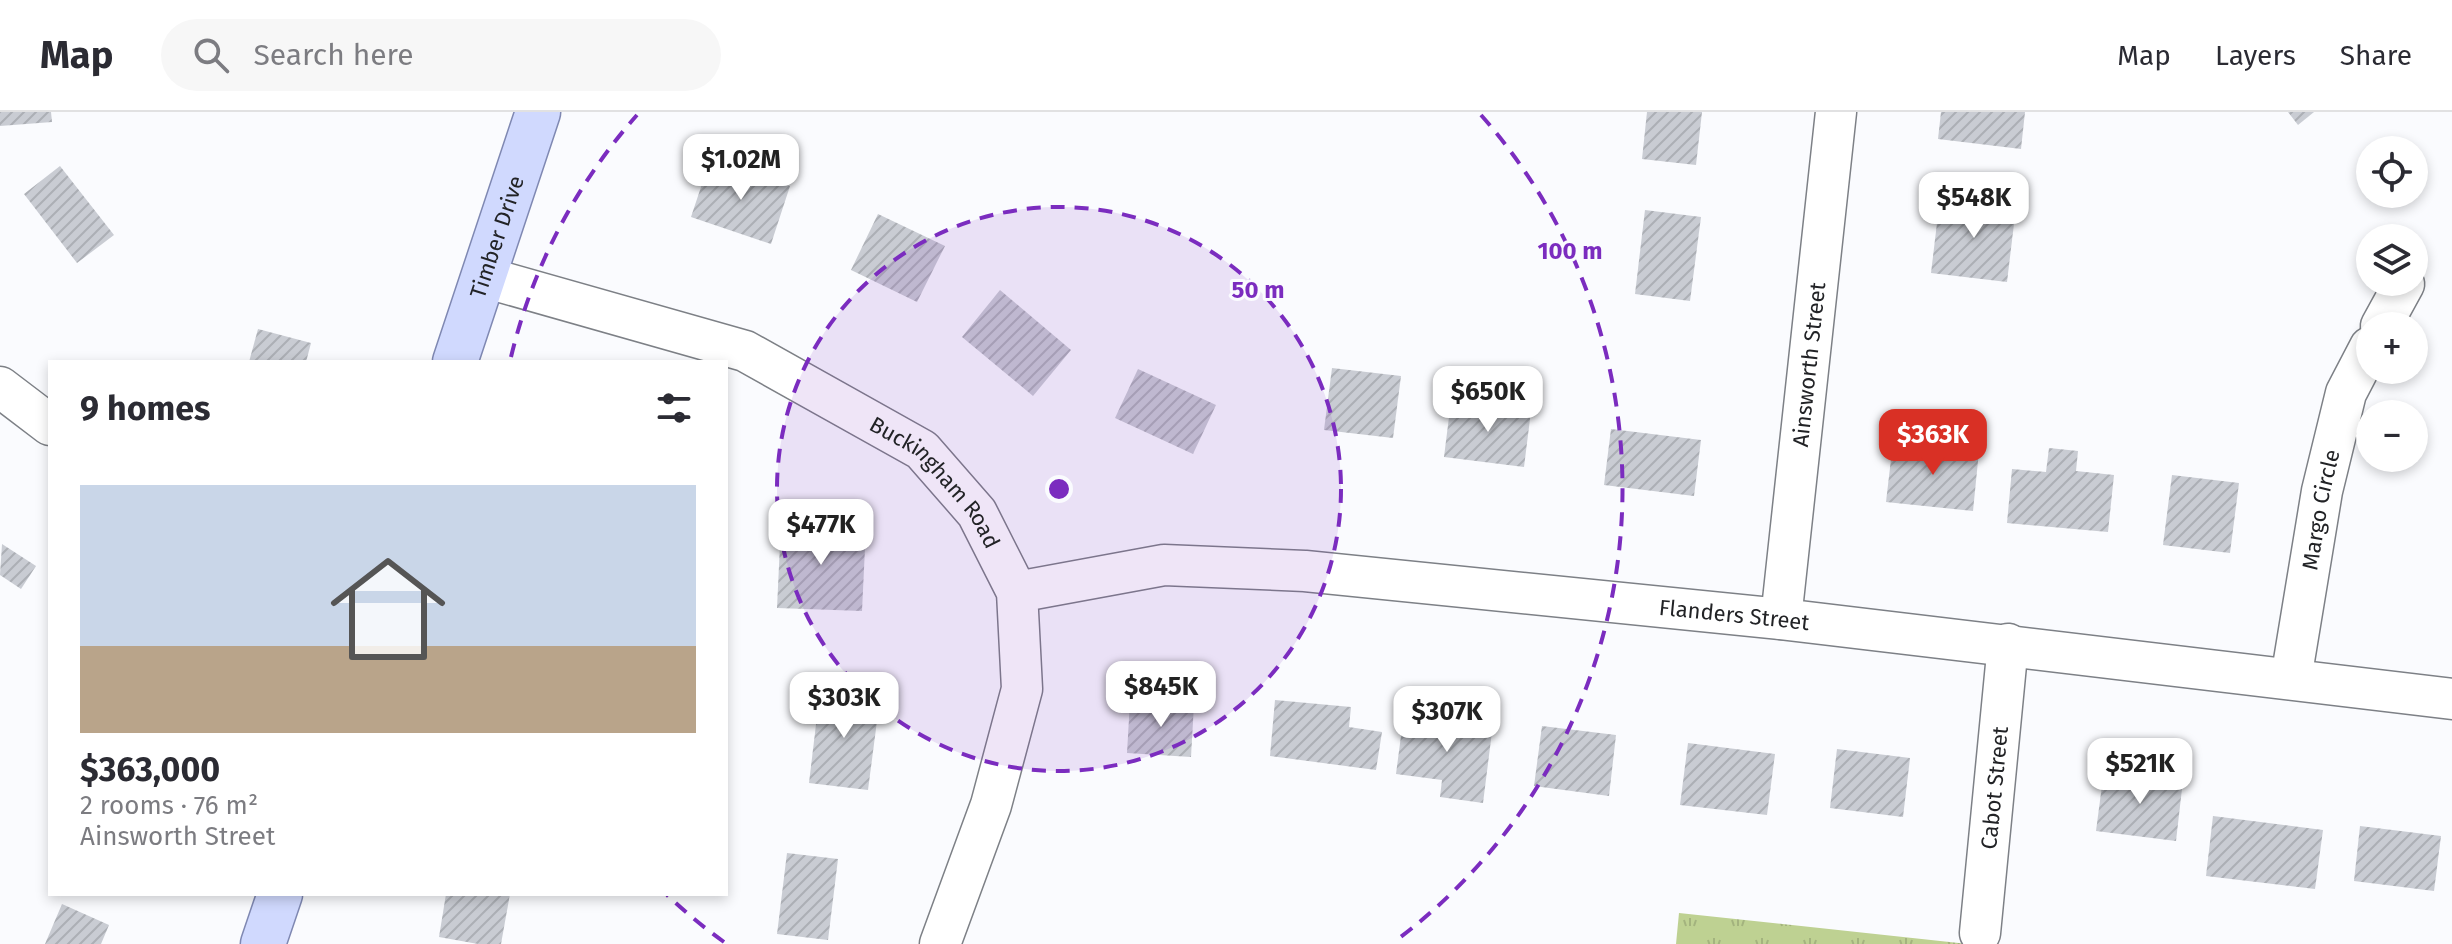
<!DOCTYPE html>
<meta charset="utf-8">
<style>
:root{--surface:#fff;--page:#f7f7f7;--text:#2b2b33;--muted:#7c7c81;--line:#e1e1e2;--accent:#d93025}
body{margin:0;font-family:"Fira Sans",sans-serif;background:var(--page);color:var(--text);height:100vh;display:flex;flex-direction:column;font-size:30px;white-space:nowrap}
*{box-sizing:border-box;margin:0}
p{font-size:26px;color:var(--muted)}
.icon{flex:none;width:44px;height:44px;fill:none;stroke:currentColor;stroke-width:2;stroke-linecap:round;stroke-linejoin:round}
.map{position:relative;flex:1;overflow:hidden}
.sheet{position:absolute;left:48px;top:248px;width:680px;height:536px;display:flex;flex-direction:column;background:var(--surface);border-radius:0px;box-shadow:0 4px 12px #0003}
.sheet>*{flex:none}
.buttons{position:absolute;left:2356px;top:24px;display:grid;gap:16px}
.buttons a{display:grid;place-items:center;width:72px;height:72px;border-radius:50%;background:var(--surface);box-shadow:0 4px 12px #0003;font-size:40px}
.price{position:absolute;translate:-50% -68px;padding:0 18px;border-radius:16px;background:#fff;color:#222;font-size:26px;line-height:52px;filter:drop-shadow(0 2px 4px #0008)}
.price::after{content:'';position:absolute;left:50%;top:48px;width:24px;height:18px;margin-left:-12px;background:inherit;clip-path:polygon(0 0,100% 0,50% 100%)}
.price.selected{background:var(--accent);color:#fff}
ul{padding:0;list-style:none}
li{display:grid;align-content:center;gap:16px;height:424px;padding:0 32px}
li span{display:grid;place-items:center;height:248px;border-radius:0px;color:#555}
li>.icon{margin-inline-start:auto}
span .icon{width:144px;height:144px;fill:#fffc;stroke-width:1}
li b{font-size:34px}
h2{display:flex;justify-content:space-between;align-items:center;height:96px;padding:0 32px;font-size:34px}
header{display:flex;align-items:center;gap:48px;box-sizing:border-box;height:112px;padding:0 40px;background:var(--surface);border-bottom:2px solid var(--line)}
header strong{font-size:38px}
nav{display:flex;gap:44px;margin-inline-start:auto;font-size:28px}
.search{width:560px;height:72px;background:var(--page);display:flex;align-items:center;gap:20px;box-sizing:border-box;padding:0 28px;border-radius:44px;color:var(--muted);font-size:30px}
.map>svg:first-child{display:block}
.park{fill:url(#park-tufts)}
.building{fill:url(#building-hatch)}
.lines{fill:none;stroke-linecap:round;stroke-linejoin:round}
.minor-casing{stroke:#7d8086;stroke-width:43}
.major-casing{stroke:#7f88b2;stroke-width:47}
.minor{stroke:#fff;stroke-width:40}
.major{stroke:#d0d9fe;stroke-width:44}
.ring{fill:none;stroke:#7b2cbf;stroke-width:4;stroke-dasharray:14 10}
.labels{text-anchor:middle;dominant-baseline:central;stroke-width:6;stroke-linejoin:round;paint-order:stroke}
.street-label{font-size:22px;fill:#222326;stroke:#fafbfe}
.centre{fill:#7b2cbf;stroke:#fafbfe;stroke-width:4}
.ring-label{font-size:24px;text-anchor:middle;font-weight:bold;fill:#7b2cbf;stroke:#fafbfe;stroke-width:6;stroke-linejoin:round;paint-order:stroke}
</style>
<header>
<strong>Map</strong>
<div class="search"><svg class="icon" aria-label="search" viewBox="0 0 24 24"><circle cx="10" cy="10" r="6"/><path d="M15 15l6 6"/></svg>Search here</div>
<nav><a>Map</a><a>Layers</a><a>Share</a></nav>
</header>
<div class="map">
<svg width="2452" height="832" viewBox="0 0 2452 832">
<defs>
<pattern id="park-tufts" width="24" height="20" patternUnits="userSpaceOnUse" patternTransform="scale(2)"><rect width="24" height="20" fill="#bed192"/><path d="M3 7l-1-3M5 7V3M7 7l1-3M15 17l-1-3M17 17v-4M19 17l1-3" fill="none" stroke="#a3b37e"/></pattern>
<pattern id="building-hatch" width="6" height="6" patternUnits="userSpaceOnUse" patternTransform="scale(2)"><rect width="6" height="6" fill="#c9ccd3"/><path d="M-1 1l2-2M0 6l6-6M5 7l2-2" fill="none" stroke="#acafb5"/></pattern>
</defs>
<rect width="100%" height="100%" fill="#fafbfe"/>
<path class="park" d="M 1679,801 L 1968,832 L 1676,832 Z"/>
<g class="building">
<path d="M 0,0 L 51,0 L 52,10 L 0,14 Z"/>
<path d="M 1647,0 L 1702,0 L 1696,53 L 1642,47 Z"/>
<path d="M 1941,0 L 2025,0 L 2021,37 L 1938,27 Z"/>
<path d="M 2288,0 L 2314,0 L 2298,13 Z"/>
<path d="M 710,48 L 790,74 L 771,132 L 691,105 Z"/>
<path d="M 60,54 L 114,123 L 77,151 L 24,82 Z"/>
<path d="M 1940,86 L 2016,95 L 2007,170 L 1931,161 Z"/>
<path d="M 1645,98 L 1701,105 L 1690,189 L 1635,182 Z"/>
<path d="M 878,102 L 945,134 L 917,190 L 851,158 Z"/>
<path d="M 1000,178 L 1071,238 L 1033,284 L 962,225 Z"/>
<path d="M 258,217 L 311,231 L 306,250 L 249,250 Z"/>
<path d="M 1332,256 L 1401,264 L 1393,326 L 1324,318 Z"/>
<path d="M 1138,257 L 1216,293 L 1193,342 L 1115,306 Z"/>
<path d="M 1451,289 L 1531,299 L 1524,355 L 1444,345 Z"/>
<path d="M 1611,317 L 1701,328 L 1694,384 L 1604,373 Z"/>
<path d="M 1893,330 L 1979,339 L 1973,399 L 1886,390 Z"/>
<path d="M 2049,336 L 2078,339 L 2076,359 L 2114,363 L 2108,420 L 2007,411 L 2012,357 L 2046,360 Z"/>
<path d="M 2172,363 L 2239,371 L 2230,441 L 2163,433 Z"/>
<path d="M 781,411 L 866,415 L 862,499 L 777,496 Z"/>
<path d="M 2,432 L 36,454 L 21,477 L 0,463 Z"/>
<path d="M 820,579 L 880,586 L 868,678 L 809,671 Z"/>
<path d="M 1275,588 L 1351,595 L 1349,615 L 1382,620 L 1376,658 L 1270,644 Z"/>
<path d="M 1130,589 L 1194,592 L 1191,645 L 1127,641 Z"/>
<path d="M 1404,601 L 1493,612 L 1483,691 L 1440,685 L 1442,668 L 1396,662 Z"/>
<path d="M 1542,614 L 1616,623 L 1609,684 L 1534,674 Z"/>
<path d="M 1688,631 L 1775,642 L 1767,703 L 1680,693 Z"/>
<path d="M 1837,637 L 1910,646 L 1903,705 L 1830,696 Z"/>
<path d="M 2104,658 L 2183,668 L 2176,729 L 2096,719 Z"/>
<path d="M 2213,704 L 2323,718 L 2315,777 L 2206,764 Z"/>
<path d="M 2360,714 L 2441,724 L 2434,779 L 2354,769 Z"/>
<path d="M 787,741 L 838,747 L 828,828 L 777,822 Z"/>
<path d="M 446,782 L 510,782 L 501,832 L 478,832 L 439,825 Z"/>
<path d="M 62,792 L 109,813 L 101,832 L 45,832 Z"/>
</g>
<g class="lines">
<defs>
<g id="minor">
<path id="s1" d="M 484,165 L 745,239 L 922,338 L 977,401 L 1017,480 L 1022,577 L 991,693 L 940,832"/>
<path d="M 2381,214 L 2404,172"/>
<path d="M 0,275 L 50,313"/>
<path id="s2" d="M 1017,480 L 1164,453 L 1305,459 L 1781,507 L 2452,587"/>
<path id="s3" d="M 1781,507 L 1836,0"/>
<path id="s4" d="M 2291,567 L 2322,379 L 2346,281 L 2370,235"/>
<path id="s5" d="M 1980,821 L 2008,532"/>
</g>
<g id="major">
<path id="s6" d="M 455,250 L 538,0"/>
<path d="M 263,832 L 280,782"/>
</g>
</defs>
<use href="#minor" class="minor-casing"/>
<use href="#major" class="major-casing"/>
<use href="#minor" class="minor"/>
<use href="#major" class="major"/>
</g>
<circle cx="1059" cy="377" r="282" fill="#7b2cbf" fill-opacity=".12"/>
<g class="ring">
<circle cx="1059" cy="377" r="282"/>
<path d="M724 830A564 564 0 0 1 667 783M511 245A564 564 0 0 1 637 3M1481 3A564 564 0 0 1 1394 830"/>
</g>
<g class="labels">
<g class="street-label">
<text stroke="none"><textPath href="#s6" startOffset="132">Timber Drive</textPath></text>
<text stroke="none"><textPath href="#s3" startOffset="256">Ainsworth Street</textPath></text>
<text stroke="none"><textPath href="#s1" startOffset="506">Buckingham Road</textPath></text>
<text stroke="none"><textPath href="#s4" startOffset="172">Margo Circle</textPath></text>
<text stroke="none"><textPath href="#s2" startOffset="722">Flanders Street</textPath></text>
<text stroke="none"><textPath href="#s5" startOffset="146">Cabot Street</textPath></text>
</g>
</g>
<circle cx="1059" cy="377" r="12" class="centre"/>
<g class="ring-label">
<text x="1570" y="147">100 m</text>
<text x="1258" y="186">50 m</text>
</g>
</svg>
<div class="buttons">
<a><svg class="icon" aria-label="locate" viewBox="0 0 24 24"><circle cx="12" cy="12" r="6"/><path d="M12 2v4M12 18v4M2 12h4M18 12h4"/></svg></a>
<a><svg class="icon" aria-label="layers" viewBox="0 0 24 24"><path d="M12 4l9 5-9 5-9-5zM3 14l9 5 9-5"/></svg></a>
<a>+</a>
<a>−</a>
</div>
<b class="price" style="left:741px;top:90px">$1.02M</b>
<b class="price" style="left:1974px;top:128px">$548K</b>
<b class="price" style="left:1488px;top:322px">$650K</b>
<b class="price selected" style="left:1933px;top:365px">$363K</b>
<b class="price" style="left:821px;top:455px">$477K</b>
<b class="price" style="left:1161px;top:617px">$845K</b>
<b class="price" style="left:844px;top:628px">$303K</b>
<b class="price" style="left:1447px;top:642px">$307K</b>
<b class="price" style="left:2140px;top:694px">$521K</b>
<section class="sheet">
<h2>9 homes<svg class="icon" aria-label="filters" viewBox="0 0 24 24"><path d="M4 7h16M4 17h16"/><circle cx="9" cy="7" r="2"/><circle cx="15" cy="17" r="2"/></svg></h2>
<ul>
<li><span style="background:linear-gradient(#c9d6e8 65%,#b9a48a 0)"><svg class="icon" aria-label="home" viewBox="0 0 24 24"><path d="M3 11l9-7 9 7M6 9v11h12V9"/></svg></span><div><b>$363,000</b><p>2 rooms · 76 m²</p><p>Ainsworth Street</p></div></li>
</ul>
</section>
</div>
